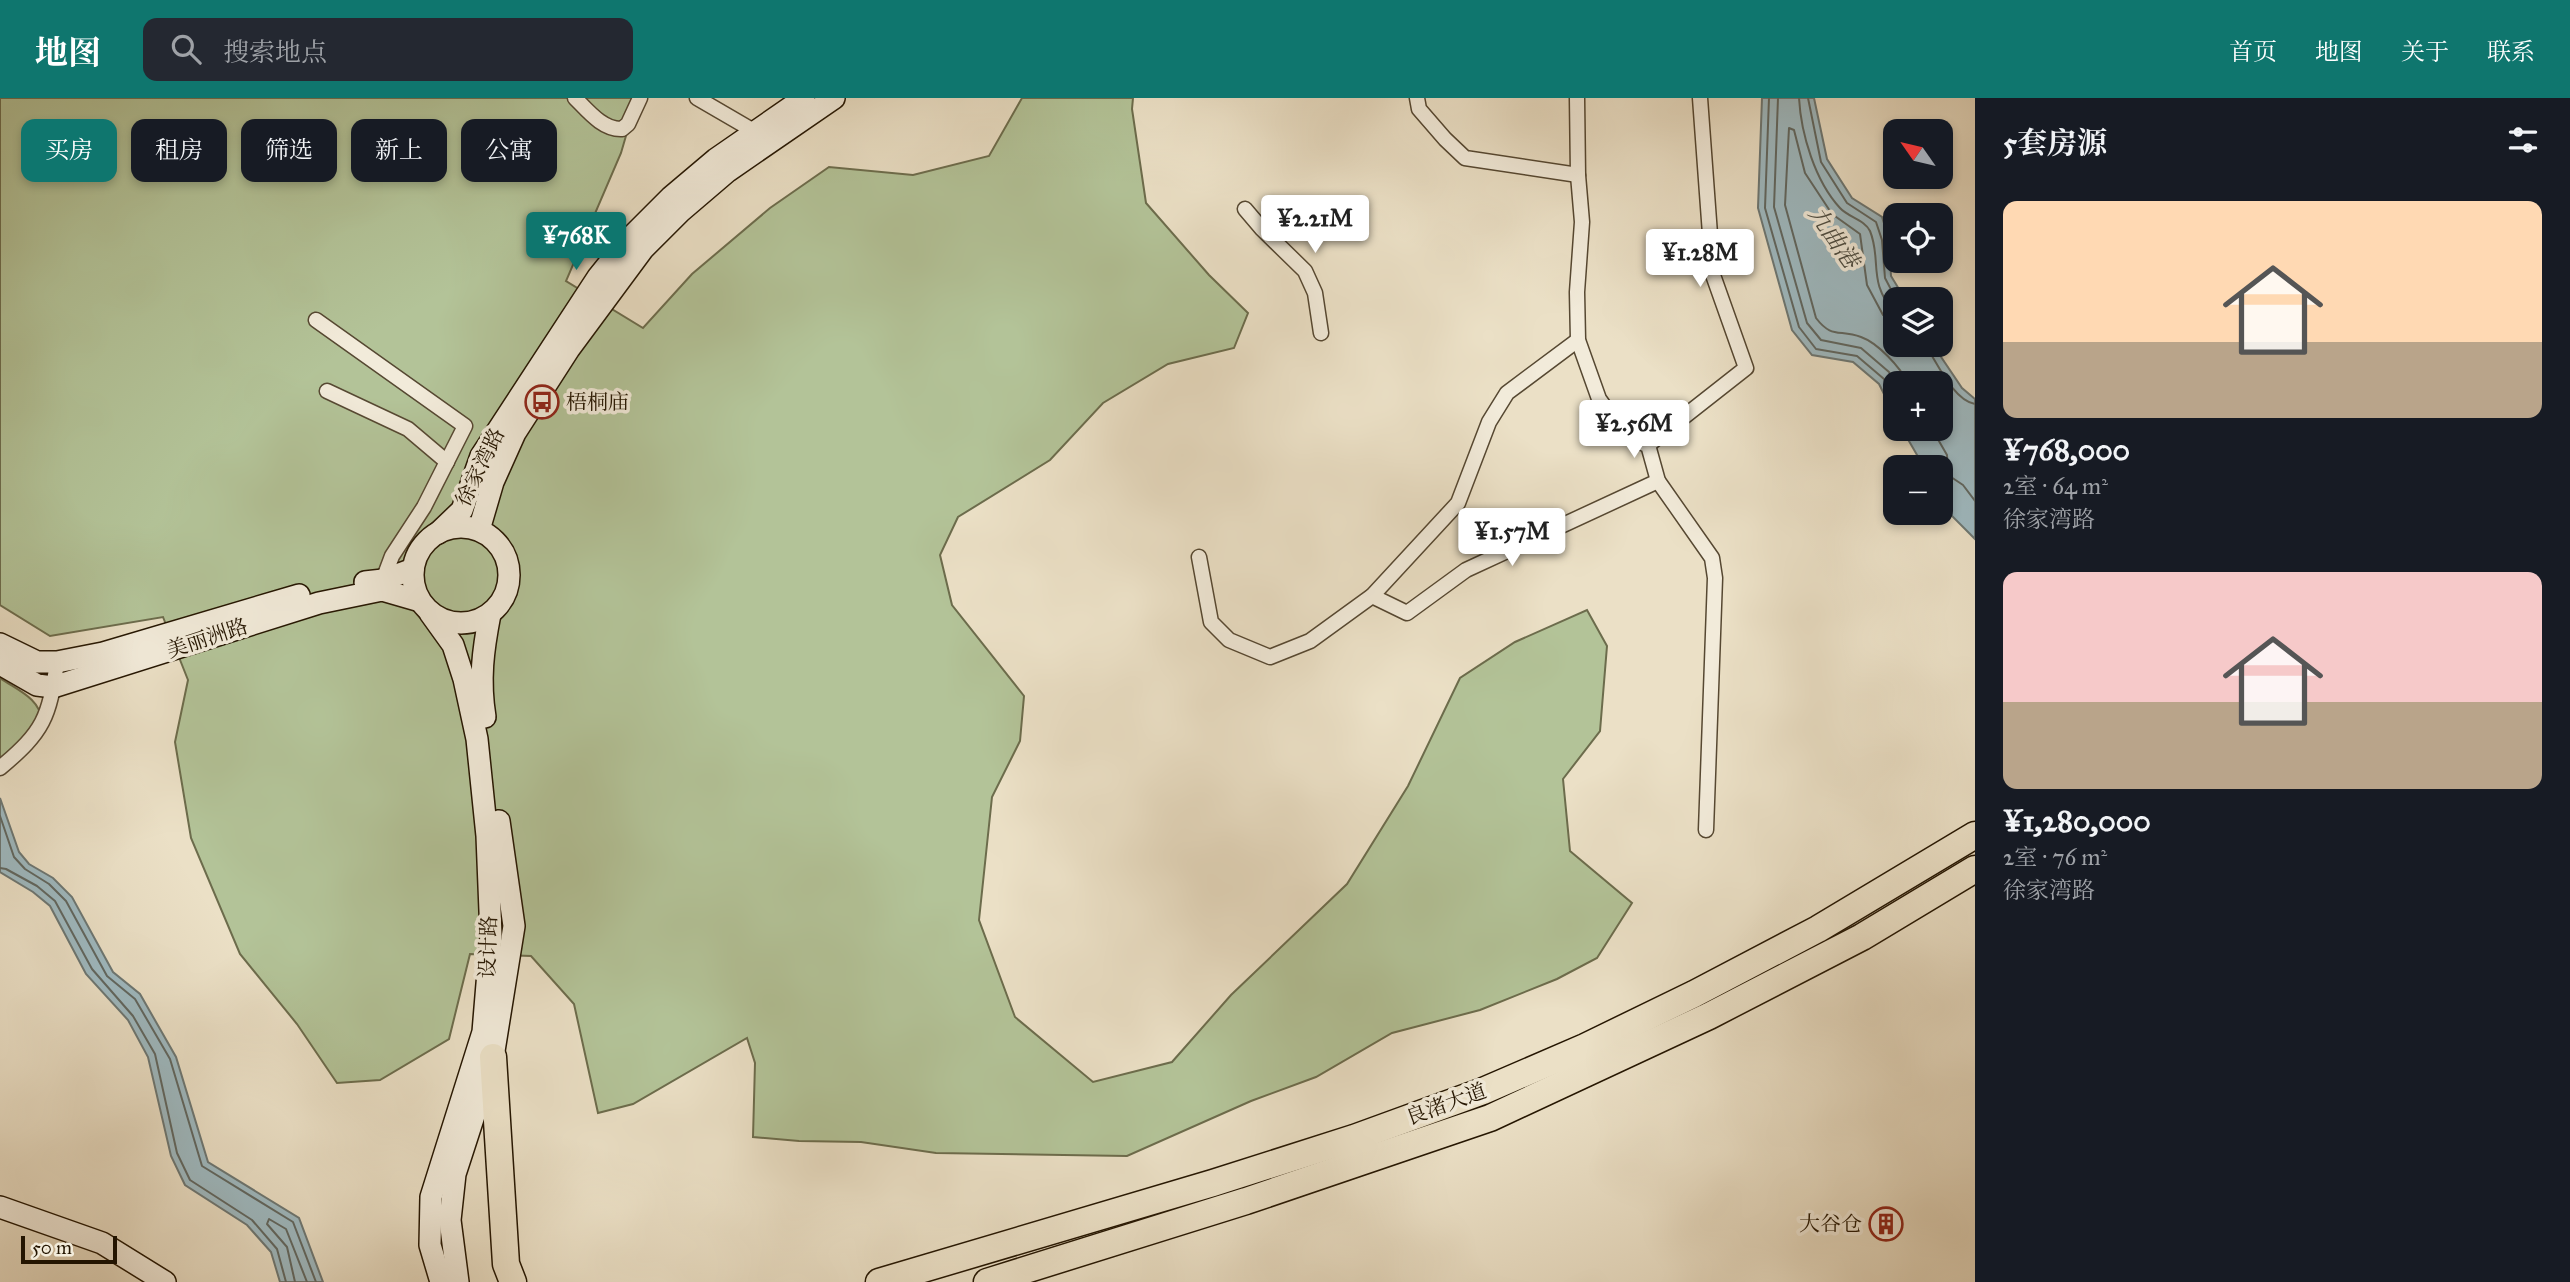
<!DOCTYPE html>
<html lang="zh">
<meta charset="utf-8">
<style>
:root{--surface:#171b24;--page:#242831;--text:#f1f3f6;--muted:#9ea1a6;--accent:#0f766e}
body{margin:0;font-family:"IM FELL Great Primer","Noto Serif SC",serif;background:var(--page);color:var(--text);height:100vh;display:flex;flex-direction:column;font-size:26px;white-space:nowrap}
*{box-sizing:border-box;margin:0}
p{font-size:23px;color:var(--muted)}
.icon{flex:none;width:38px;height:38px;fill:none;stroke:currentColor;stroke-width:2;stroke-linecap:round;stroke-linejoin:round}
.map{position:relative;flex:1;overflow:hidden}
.details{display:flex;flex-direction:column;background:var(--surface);width:595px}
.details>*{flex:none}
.guide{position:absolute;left:21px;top:21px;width:665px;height:63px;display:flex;gap:14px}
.needle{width:46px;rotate:304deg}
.tools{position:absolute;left:1883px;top:21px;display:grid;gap:14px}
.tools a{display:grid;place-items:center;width:70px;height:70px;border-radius:14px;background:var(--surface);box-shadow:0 4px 10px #0003;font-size:35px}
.scale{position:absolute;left:21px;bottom:18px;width:96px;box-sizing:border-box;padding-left:7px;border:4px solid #241501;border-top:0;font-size:19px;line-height:24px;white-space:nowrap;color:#241501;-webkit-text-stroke:5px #f2ebda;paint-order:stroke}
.price{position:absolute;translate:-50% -60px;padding:0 16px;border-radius:7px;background:#fff;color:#222;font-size:23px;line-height:46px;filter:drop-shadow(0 2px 4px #0008)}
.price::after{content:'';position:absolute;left:50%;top:42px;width:21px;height:16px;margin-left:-10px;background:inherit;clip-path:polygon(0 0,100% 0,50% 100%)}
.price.selected{background:var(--accent);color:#fff}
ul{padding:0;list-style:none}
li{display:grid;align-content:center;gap:14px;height:371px;padding:0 28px}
li span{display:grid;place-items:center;height:217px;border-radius:14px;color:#555}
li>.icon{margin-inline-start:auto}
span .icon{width:126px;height:126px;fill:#fffc;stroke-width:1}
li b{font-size:30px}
h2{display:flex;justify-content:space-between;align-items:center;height:84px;padding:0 28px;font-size:30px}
.pill{padding:0 24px;border-radius:14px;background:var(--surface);box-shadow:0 4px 10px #0003;font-size:24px;line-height:63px}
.pill.selected{background:var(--accent);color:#fff}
header{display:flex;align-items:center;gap:42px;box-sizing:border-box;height:98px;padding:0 35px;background:var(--accent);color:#fff}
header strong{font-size:33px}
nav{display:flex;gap:38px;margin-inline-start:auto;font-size:24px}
.search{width:490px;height:63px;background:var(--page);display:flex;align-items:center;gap:18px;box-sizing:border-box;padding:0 24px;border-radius:14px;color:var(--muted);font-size:26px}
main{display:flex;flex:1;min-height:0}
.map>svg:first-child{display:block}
.green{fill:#b3c398;stroke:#6c6c4c;stroke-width:2}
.water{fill:#9fbac1;stroke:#6e7874;stroke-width:2}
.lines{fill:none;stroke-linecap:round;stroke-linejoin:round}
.shore{stroke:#626861;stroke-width:2}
.street-casing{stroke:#564832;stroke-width:17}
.secondary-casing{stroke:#241501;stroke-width:24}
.highway-casing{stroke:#241501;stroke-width:29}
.street{stroke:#f2ebda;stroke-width:14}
.secondary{stroke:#f2ebda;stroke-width:21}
.highway{stroke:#ebe0c6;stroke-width:26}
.labels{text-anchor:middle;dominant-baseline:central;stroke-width:7;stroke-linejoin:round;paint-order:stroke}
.poi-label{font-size:21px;fill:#241501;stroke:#f2ebda;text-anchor:start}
.street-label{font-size:21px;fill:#241501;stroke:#f2ebda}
.water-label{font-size:23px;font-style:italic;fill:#4f4f44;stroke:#f2ebda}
</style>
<header>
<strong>地图</strong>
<div class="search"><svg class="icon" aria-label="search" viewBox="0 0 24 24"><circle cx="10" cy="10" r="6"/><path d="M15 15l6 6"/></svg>搜索地点</div>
<nav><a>首页</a><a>地图</a><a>关于</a><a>联系</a></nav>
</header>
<main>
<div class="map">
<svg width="1975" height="1184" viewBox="0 0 1975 1184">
<rect width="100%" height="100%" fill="#ebe0c6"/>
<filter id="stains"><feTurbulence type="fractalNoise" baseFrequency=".00286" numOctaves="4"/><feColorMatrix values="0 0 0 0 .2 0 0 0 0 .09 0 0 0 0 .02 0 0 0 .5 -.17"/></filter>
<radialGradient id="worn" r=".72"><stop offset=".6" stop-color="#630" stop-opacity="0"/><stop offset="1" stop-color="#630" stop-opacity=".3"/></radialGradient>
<g class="green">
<path d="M 0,0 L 637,0 L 621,55 L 566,183 L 643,230 L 692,176 L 770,110 L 829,69 L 913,77 L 989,58 L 1022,0 L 1133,0 L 1132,11 L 1146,105 L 1209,177 L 1248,215 L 1234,250 L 1168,266 L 1103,305 L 1050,362 L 958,419 L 940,457 L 952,507 L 1024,598 L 1020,643 L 992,699 L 979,822 L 1015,919 L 1093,984 L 1172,964 L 1231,897 L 1347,786 L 1408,688 L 1460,580 L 1515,544 L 1587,512 L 1607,548 L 1600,633 L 1563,681 L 1570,753 L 1632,805 L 1597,860 L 1557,881 L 1480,912 L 1392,935 L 1316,979 L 1251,1003 L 1127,1058 L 936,1055 L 861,1044 L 799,1043 L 753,1039 L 755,965 L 747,940 L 633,1006 L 598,1015 L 574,906 L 531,858 L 470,856 L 449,941 L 380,982 L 337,985 L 297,926 L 240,856 L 191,740 L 175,644 L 188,582 L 163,519 L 50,538 L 0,507 Z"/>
<path d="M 0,580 C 17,592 40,600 42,623 L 0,669 Z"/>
</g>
<g class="water">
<path d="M 1762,0 L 1814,0 L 1827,61 L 1852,100 L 1882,119 L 1889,141 L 1891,178 L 1905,201 L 1895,201 L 1895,247 L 1933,247 L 1962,290 L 1975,301 L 1975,441 L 1950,416 L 1941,399 L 1941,369 L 1924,369 L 1902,331 L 1941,331 L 1941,285 L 1895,285 L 1895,318 L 1879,286 L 1853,264 L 1812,257 L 1792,232 L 1758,110 Z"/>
<path d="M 0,700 L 19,754 L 29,766 L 53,780 L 72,799 L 113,874 L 140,896 L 176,959 L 208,1064 L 299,1120 L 323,1184 L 280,1184 L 271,1154 L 247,1127 L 185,1087 L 171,1058 L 148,959 L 128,922 L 86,876 L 50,808 L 33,794 L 0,774 Z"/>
</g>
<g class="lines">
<g class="shore">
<path d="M 1769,0 L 1765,110 L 1799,229 L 1816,251 L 1857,258 L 1884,281 L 1895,303"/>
<path d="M 1778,0 L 1774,109 L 1807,225 L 1821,242 L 1861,250 L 1889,274 L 1896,285"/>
<path d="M 1799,0 C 1801,36 1815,83 1840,110 C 1848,119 1865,122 1870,133 C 1882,162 1867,185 1895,214"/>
<path d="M 1808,0 L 1821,64 L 1847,105 L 1876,124 L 1882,142 L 1885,180 L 1896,201"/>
<path d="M 1895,226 L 1883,217 L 1867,187 L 1860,136 L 1832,116 L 1805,75 L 1794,32 L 1789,30 L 1785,107 L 1816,220 C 1832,241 1839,231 1861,239 C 1878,245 1900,269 1908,285"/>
<path d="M 1928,247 L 1929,253 C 1939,269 1955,303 1975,306"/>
<path d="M 1932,331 L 1947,357 L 1948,377 L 1963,387 L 1975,403"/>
<path d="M 0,718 L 14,759 L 25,771 L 49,786 L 66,803 L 107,878 L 135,901 L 170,961 L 202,1068 L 293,1124 L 316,1184"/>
<path d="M 0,770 L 6,771 L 37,788 L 55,803 L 92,871 L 133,918 L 155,956 L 177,1055 L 190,1082 L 252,1122 L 277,1151 L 286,1184"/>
<path d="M 295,1184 L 287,1149 L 267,1126 L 269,1121 L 286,1131 L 307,1184"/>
</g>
<defs>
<g id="street">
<path d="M 575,0 C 588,13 603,32 622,31 L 628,26 L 640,0"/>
<path d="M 697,0 L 759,36"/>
<path d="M 1417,0 L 1419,11 L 1445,41 L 1465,60 L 1578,77"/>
<path d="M 1577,0 L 1578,77 L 1582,124 L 1577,194 L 1578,242 L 1599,301 L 1617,326 L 1635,343 L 1648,347 L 1658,383 L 1712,460 L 1715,480 L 1706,732"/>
<path d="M 1245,111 L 1262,131 L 1305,173 L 1315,195 L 1321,235"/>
<path d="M 316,222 L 465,328 L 424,409 L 392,458 L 383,482"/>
<path d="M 327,293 L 408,331 L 447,364"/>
<path d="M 1648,347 L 1746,270 L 1713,177 L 1700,0"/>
<path d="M 1199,459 L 1211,524 L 1229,542 L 1270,559 L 1310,543 L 1372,498 L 1458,405 L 1489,324 L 1507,295 L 1578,242"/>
<path d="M 1372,498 L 1407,515 L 1466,472 L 1658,383"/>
<path d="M 0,670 C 44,633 49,620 57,564"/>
</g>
<g id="secondary">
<circle cx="461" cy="477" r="48"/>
<path d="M 479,432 L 493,384 L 515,335 L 569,251 L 643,151 L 680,114 L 728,73 L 834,0"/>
<path d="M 438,435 L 462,412 L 481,358 L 598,179 L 627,143 L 671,99 L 716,61 L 804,0"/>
<path d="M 365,484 L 383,482 L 413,471"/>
<path d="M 430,515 L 453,547 L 464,581 L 477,641 L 487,738 L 491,838 L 483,934 L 431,1099 L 430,1147 L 441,1184"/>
<path d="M 0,546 L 37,564 L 57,564 L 103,555 L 299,497"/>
<path d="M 0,566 L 37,587 L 53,589 L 319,505 L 382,492 L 420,503"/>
<path d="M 485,619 C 479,582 483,552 490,516"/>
<path d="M 0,1109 L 102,1145 L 165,1184"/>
<path d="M 458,1184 L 450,1122 L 455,1076 L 493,959 L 514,828 L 499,723"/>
</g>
<g id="highway">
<path d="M 493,959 L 506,1166 L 513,1184"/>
<path d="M 879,1184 L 1213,1085 L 1354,1040 L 1483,993 L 1585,949 L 1694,896 L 1818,831 L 1975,737"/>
<path d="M 987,1184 L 1246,1103 L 1490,1020 L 1709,918 L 1862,839 L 1975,771"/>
</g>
</defs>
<use href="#street" class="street-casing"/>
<use href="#secondary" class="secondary-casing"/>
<use href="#highway" class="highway-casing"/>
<use href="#street" class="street"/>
<use href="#secondary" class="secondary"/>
<use href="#highway" class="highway"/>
</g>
<defs>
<symbol id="bus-ring" viewBox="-11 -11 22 22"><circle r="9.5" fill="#f2ebda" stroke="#8f2418" stroke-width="1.5"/><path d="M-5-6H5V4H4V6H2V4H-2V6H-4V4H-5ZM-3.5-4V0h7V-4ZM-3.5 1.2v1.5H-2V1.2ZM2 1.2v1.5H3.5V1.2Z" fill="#8f2418"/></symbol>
<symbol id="building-ring" viewBox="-11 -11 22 22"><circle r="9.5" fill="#f2ebda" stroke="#8f2418" stroke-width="1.5"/><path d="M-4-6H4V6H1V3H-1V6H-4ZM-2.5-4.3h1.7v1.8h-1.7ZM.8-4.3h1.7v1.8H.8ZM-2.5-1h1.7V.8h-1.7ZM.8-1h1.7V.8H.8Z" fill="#8f2418"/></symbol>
</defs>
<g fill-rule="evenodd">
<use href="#bus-ring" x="523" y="285" width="38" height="38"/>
<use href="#building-ring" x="1867" y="1107" width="38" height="38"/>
</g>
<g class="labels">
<g class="poi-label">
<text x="566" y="304">梧桐庙</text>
<text x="1862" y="1126" text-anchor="end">大谷仓</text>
</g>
<g class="street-label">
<text transform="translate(480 369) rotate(-64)">徐家湾路</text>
<text transform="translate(207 540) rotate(-18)">美丽洲路</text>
<text transform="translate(488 849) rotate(-88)">设计路</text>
<text transform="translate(1446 1006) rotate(-20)">良渚大道</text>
</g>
<g class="water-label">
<text transform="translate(1834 139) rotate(55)">九曲港</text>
</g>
</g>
<rect width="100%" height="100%" filter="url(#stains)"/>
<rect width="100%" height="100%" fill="url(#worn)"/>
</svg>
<div class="tools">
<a><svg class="needle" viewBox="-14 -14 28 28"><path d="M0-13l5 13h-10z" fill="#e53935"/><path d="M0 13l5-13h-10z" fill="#9ea1a6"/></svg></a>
<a><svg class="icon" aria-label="locate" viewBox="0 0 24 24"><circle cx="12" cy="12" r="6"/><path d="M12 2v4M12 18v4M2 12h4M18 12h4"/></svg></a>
<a><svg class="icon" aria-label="layers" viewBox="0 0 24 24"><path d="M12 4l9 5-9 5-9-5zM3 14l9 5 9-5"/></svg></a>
<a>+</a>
<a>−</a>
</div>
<div class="scale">50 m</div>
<b class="price" style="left:1315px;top:157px">¥2.21M</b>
<b class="price selected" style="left:576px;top:174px">¥768K</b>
<b class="price" style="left:1700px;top:191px">¥1.28M</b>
<b class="price" style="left:1634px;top:362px">¥2.56M</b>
<b class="price" style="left:1512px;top:470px">¥1.57M</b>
<div class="guide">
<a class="pill selected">买房</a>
<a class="pill">租房</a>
<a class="pill">筛选</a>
<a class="pill">新上</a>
<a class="pill">公寓</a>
</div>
</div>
<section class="details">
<h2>5套房源<svg class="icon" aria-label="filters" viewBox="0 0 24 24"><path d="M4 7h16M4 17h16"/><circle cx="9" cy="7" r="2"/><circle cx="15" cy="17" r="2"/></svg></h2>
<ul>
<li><span style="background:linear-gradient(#ffd9b3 65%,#b9a48a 0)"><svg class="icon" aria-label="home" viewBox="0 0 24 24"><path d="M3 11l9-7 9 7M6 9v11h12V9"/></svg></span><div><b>¥768,000</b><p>2室 · 64 m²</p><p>徐家湾路</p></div></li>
<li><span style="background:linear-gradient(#f6c9c9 60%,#b9a48a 0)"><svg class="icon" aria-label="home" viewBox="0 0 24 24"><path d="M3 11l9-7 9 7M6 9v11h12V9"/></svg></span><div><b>¥1,280,000</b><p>2室 · 76 m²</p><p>徐家湾路</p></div></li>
</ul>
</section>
</main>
